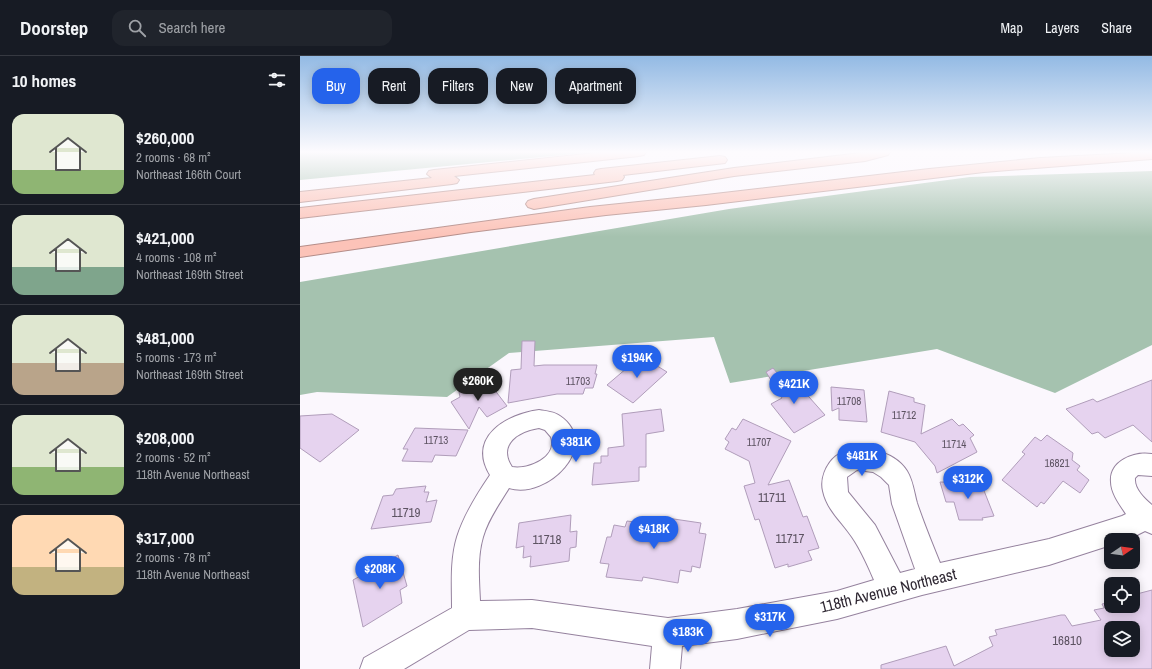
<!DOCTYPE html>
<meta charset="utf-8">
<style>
:root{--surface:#171b24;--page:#20242c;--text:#f1f3f6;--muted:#9ea1a6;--line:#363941;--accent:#2563eb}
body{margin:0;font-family:"Archivo Narrow",sans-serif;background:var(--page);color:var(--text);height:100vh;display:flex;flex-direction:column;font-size:15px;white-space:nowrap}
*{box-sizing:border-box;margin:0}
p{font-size:13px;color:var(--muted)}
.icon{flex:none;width:22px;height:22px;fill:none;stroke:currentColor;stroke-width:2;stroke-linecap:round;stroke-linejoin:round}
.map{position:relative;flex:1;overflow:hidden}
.drawer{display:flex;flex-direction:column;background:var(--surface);width:300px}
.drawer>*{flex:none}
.hud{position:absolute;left:12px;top:12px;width:380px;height:36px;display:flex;gap:8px}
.needle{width:26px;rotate:77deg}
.tools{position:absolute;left:804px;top:477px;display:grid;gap:8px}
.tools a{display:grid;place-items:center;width:36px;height:36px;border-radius:8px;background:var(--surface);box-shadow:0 2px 10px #0003;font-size:20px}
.price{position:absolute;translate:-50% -34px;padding:0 9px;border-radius:14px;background:var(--accent);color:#fff;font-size:13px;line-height:26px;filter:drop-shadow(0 1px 2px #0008)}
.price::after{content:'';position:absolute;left:50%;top:24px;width:12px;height:9px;margin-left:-6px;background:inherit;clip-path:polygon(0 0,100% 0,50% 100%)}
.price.on{background:#222;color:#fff}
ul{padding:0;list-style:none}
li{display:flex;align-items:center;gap:12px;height:100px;padding:0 12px}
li+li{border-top:1px solid var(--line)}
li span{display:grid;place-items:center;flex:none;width:112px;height:80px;border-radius:12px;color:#555}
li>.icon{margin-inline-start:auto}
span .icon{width:48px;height:48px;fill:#fffc;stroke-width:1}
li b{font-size:17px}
h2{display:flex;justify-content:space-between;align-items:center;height:48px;padding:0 12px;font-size:17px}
.pill{padding:0 14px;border-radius:12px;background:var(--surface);box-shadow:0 2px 10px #0003;font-size:14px;line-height:36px}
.pill.on{background:var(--accent);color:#fff}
header{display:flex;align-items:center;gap:24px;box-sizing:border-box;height:56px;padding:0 20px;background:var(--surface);border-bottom:1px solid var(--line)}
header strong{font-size:19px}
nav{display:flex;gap:22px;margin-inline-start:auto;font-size:14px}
.search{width:280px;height:36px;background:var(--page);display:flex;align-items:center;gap:10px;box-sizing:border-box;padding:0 14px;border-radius:12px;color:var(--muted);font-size:15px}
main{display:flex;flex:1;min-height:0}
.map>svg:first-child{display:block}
.forest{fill:#a5c2af}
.building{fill:#e6d3ef;stroke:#b09dba;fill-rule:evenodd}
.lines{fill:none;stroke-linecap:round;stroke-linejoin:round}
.minor-casing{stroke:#95829e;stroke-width:2}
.motorway-casing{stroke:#b48d89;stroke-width:2}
.minor{fill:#fff;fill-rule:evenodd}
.motorway{fill:#fcc3b8;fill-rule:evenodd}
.labels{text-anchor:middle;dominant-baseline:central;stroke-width:3;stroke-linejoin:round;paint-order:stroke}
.number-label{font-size:11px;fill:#5d5362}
.near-number-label{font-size:13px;fill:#5d5362}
.near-street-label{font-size:16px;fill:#2f2833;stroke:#fff}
</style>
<header>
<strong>Doorstep</strong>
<div class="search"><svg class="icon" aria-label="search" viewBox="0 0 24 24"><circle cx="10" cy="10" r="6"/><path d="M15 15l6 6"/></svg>Search here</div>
<nav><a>Map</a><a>Layers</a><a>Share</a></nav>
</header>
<main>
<section class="drawer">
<h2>10 homes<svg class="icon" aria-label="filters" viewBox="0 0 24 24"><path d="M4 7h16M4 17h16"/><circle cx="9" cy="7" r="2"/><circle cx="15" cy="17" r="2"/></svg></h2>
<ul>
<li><span style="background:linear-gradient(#dfe7d0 70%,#8fb573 0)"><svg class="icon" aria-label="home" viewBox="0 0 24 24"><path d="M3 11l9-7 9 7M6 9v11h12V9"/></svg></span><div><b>$260,000</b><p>2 rooms · 68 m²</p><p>Northeast 166th Court</p></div></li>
<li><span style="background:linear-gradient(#dfe7d0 65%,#7fa58c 0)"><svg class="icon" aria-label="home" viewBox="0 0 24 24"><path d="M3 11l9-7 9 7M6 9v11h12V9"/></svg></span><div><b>$421,000</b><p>4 rooms · 108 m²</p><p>Northeast 169th Street</p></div></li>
<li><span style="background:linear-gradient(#dfe7d0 60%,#b9a48a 0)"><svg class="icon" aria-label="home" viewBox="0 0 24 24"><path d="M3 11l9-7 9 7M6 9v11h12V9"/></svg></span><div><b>$481,000</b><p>5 rooms · 173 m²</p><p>Northeast 169th Street</p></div></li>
<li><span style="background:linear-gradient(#dfe7d0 65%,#8fb573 0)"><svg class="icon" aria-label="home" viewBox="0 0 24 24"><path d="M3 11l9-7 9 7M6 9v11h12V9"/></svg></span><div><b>$208,000</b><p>2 rooms · 52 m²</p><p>118th Avenue Northeast</p></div></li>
<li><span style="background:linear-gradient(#ffd9b3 65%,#c2b280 0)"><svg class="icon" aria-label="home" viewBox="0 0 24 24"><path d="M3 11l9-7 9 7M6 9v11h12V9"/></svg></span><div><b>$317,000</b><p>2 rooms · 78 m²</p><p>118th Avenue Northeast</p></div></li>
</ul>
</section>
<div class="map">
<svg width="852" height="613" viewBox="0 0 852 613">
<rect width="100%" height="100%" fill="#fbf7fd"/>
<g class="forest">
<path d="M 0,96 L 295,96 L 0,124 Z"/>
<path d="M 852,115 L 852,289 L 755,337 L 637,293 L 430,327 L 414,281 L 209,297 L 147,341 L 17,336 L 0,339 L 0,226 L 429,153 L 670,121 Z"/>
</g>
<g class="building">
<path d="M 222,285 L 235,285 L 234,310 L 244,309 L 297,309 L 295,318 L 297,318 L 293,332 L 285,332 L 283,338 L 257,338 L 208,347 L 211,314 L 221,313 Z"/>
<path d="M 341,300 L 367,316 L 333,347 L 307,329 Z"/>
<path d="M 473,312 L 493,336 L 501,332 L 525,359 L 494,377 L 471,348 L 482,342 L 466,316 Z"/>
<path d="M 187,324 L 207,350 L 187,361 L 179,351 L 169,373 L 151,346 L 160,341 L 159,336 L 172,329 L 174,332 Z"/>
<path d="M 852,324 L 852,386 L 833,369 L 805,382 L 798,376 L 792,378 L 766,353 L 793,343 L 797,346 Z"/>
<path d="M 531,331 L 564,334 L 567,366 L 539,364 L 539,352 L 532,355 Z"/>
<path d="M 589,335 L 614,342 L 614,346 L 625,349 L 621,378 L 652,363 L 659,370 L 663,368 L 674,379 L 670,382 L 677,396 L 637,417 L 635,410 L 615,386 L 581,376 Z"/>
<path d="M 361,353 L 364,375 L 346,378 L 346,411 L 339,411 L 339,425 L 292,429 L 294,407 L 301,407 L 301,400 L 308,400 L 308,392 L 324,390 L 322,358 Z"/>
<path d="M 32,358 L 59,374 L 20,406 L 0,392 L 0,360 Z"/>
<path d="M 443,363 L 491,385 L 468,429 L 489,424 L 503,461 L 507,460 L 519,492 L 508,495 L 512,504 L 488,511 L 488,508 L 475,512 L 459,463 L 455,464 L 444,430 L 455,427 L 449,405 L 425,393 L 429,386 L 425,383 L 432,372 L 436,374 Z"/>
<path d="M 115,372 L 168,374 L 156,400 L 135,399 L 132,406 L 102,405 L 108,393 L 103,393 Z"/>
<path d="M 747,379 L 773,397 L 772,404 L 780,410 L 777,414 L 789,424 L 780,437 L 763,425 L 744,448 L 741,446 L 737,451 L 702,424 L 725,398 L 722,396 L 735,381 L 741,385 Z"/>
<path d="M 640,426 L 681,427 L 694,460 L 682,462 L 683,464 L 659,464 L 654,446 L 646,446 Z"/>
<path d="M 126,430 L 124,436 L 129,436 L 126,446 L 137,444 L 131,466 L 71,473 L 83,440 L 93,439 L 96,433 Z"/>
<path d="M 271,459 L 270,476 L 277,475 L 276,491 L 270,492 L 269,505 L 230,511 L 231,500 L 223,502 L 224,490 L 216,492 L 219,467 Z"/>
<path d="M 367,462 L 401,467 L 399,477 L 406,478 L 400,512 L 392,510 L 391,516 L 380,514 L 378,527 L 343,521 L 342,525 L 306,521 L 309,508 L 300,507 L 307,481 L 311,481 L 314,469 L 325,471 L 327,465 L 366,470 Z"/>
<path d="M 98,499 L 107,530 L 100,534 L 102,547 L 63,571 L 53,524 Z"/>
<path d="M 852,534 L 852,613 L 581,613 L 581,609 L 646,590 L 654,610 L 693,590 L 689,581 L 697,579 L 695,574 L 761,559 L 765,559 L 772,570 L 801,564 L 794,554 L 804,552 L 802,548 L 811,546 L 811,550 L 833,550 L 833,539 ZM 811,572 L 833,572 L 833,594 L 811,594 Z"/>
</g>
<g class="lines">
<defs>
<path id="minor" d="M 239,354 C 246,355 255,356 260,360 C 302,389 247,444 209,432 C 200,447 188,463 183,481 C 177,501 179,524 180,545 L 232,544 L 368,562 L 437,553 L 537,535 L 574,524 C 568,510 561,494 552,481 C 542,466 527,454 523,435 C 520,423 526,408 536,400 C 557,386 594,394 607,415 C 613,425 614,436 617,447 C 624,468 632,487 640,507 L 749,483 L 822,460 L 826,458 C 820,449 811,437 811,426 C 809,405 834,395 852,398 L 852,420 L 838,419 L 835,422 C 834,433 844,442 852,449 L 852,478 L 845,475 L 827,484 L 811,484 L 811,489 L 749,509 L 622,539 L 537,563 L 437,583 L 382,590 L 380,613 L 350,613 L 352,590 L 232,572 L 169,574 L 104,613 L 60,613 L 64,602 L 152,552 C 152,529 150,504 157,481 C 164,459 177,438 190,419 C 167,381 207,358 239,354 ZM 239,372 L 245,374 L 251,381 C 258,401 229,414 212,411 C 197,388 219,375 239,372 ZM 557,414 L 573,416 L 581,421 L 589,429 L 592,448 L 615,513 L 600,517 L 575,469 L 548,436 L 547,421 Z"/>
<g id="motorway">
<path d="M 304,96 L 346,96 L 344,99 L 339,100 L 154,120 L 159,124 L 157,127 L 152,128 L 0,146 L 0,136 L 132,122 L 127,118 L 129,115 L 134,114 Z"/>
<path d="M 569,96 L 590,96 L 588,99 L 565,105 L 434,120 L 234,153 L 228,151 L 226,148 L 228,145 L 234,143 L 434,112 Z"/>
<path d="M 852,96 L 852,103 L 684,116 L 406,149 L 306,159 L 171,176 L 0,201 L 0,191 L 290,151 L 406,139 L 629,113 L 740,102 Z"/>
<path d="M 420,100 L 425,101 L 427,104 L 425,107 L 323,119 L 324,121 L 322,124 L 317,125 L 0,162 L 0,152 L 295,119 L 294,117 L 296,114 L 301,113 Z"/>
</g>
</defs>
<use href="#minor" class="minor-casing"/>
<use href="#motorway" class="motorway-casing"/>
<use href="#minor" class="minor"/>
<use href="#motorway" class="motorway"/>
</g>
<linearGradient id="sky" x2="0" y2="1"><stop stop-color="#93bae4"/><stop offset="0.53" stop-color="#fdfbfe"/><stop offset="1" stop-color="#fdfbfe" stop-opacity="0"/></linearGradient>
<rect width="852" height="181" fill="url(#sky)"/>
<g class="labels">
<g class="number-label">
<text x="278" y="325">11703</text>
<text x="549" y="345">11708</text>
<text x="604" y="359">11712</text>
<text x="136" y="384">11713</text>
<text x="459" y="386">11707</text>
<text x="654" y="388">11714</text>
<text x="757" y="407">16821</text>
</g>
<g class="near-number-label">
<text x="472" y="441">11711</text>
<text x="106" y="456">11719</text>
<text x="490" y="482">11717</text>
<text x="247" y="483">11718</text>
<text x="767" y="584">16810</text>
</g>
<g class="near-street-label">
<text transform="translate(588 534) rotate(-14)">118th Avenue Northeast</text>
</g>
</g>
</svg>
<div class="tools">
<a><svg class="needle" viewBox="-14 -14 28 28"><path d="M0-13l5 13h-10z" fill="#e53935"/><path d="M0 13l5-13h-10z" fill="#9ea1a6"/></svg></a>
<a><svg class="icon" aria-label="locate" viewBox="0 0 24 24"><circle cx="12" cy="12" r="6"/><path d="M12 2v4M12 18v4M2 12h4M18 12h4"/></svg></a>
<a><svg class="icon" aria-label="layers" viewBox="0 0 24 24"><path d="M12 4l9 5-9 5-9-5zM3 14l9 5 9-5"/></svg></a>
</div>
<b class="price" style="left:337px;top:323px">$194K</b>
<b class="price on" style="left:178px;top:346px">$260K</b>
<b class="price" style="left:494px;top:349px">$421K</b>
<b class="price" style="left:276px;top:407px">$381K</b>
<b class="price" style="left:562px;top:421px">$481K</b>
<b class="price" style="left:668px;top:444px">$312K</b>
<b class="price" style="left:354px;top:494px">$418K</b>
<b class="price" style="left:80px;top:534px">$208K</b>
<b class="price" style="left:470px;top:582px">$317K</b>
<b class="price" style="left:388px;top:597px">$183K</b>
<div class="hud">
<a class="pill on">Buy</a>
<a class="pill">Rent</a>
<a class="pill">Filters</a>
<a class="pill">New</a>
<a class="pill">Apartment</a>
</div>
</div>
</main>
